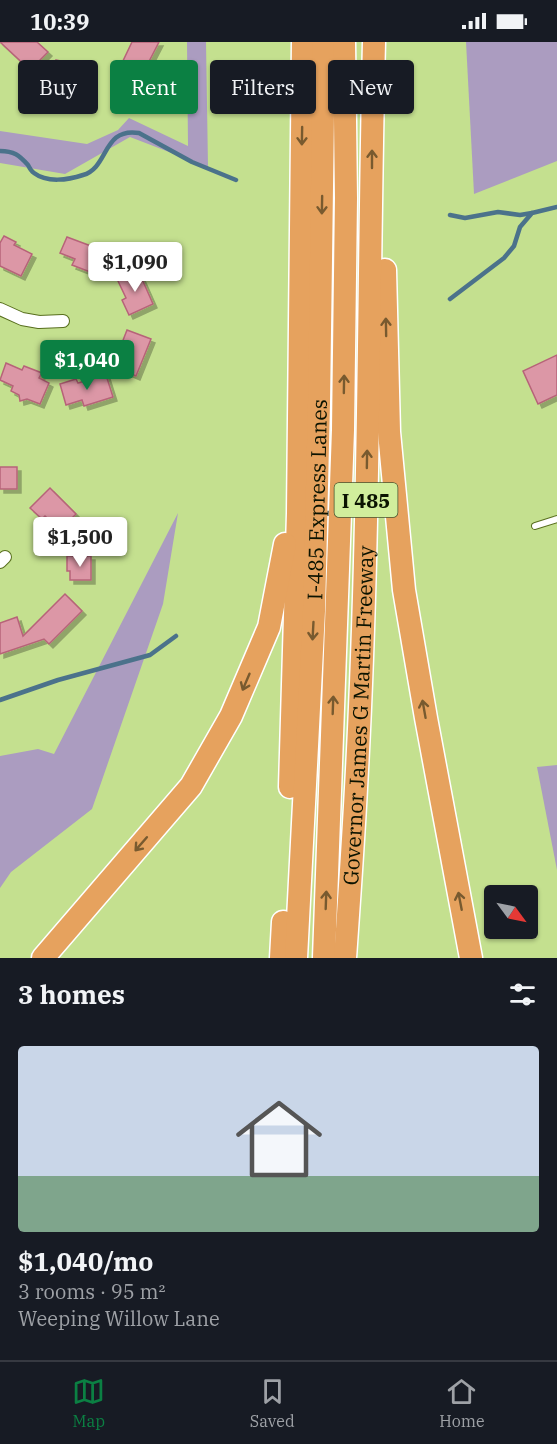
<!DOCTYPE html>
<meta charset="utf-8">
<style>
:root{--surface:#171b24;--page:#242831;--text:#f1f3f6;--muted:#9ea1a6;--line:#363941;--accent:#0b8043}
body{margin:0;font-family:"IBM Plex Serif",serif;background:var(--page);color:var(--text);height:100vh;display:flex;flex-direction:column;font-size:22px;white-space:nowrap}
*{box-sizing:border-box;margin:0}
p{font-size:20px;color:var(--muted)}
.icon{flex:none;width:33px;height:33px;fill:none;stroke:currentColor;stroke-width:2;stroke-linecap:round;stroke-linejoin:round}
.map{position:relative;height:916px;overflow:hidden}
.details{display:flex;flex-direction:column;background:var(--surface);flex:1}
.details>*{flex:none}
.hud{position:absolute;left:18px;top:18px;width:522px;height:54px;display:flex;gap:12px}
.needle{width:39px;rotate:123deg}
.buttons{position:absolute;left:484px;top:843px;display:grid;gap:12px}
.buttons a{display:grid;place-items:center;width:54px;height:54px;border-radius:6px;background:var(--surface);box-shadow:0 2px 4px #0004;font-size:30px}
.price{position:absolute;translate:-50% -51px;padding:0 14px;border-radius:6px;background:#fff;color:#222;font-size:20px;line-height:39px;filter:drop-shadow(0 2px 3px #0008)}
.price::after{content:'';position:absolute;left:50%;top:36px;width:18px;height:14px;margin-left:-9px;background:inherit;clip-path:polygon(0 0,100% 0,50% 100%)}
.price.selected{background:var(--accent);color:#fff}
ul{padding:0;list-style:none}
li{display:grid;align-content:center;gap:12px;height:318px;padding:0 18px}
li+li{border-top:2px solid var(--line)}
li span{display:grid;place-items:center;height:186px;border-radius:6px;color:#555}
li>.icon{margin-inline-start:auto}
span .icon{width:108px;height:108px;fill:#fffc;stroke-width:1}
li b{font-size:26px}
h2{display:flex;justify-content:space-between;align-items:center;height:72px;padding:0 18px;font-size:26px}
.tag{padding:0 21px;border-radius:6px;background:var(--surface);box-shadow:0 2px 4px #0004;font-size:21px;line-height:54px}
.tag.selected{background:var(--accent);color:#fff}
.status{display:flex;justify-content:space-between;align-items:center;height:42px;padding:0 30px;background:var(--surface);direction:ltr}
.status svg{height:16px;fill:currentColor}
.tab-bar{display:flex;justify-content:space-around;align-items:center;height:84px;border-top:2px solid var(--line);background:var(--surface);font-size:16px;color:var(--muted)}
.tab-bar a{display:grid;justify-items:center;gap:3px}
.tab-bar .selected{color:var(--accent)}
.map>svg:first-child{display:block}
.green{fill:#ab9cc0}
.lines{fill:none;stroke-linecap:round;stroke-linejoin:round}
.stream{stroke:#4b728b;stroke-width:4.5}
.building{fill:#dc97a6;stroke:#b76379;stroke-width:1.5;filter:url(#shadow)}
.lane-casing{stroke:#576e1d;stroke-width:8}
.street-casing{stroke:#576e1d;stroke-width:14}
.highway-casing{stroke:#fff;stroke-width:25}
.lane{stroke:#fff;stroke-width:6}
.street{stroke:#fff;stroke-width:12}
.highway{stroke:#e6a25e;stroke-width:22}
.oneway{stroke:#785a2f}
.labels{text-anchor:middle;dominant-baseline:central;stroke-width:6;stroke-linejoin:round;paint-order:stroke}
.shield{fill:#d1ee9c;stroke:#46552f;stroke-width:1.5}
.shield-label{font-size:20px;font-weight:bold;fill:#0b1300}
.street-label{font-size:21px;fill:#0b1300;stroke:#d1ee9c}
</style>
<div class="status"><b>10:39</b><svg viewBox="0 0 49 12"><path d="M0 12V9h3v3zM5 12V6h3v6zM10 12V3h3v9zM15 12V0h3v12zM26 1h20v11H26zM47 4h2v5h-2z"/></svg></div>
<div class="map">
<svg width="557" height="916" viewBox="0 0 557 916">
<defs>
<filter id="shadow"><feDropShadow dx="4" dy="4" stdDeviation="0" flood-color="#0004"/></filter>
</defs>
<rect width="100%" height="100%" fill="#c4e08f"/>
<g class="green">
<path d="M 187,0 L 206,0 L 208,125 L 130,95 L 65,132 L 0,121 L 0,89 L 87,102 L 118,88 L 129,76 L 188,104 Z"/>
<path d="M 466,0 L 557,0 L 557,119 L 474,152 Z"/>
<path d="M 178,471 L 163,562 L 92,767 L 11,830 L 0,846 L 0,714 L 38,707 L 54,712 Z"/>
<path d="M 557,723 L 557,828 L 537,725 Z"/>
</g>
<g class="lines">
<g class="stream">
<path d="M 0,109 C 14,109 19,113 28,123 C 29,125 31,129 34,131 C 47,141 68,138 83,133 C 109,126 102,85 139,91 L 192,120 L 236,138"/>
<path d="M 450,173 L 465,176 L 498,170 L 520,173 L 532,171"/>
<path d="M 450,257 L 504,216 L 514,204 L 520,185 L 532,171 L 557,165"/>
<path d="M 0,658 L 58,638 L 150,613 L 176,594"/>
</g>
</g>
<g class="building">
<path d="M 0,0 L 37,0 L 48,10 L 30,28 Z"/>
<path d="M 132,0 L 159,0 L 143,31 L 122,21 Z"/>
<path d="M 56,18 L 76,22 L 75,24 L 91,28 L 84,63 L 48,55 Z"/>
<path d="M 4,194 L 16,200 L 14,203 L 32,212 L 21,234 L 0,224 L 0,201 Z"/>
<path d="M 67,195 L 107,210 L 98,233 L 72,223 L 75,217 L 60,211 Z"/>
<path d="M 138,228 L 153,262 L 129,273 L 122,258 L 126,256 L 117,237 Z"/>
<path d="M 127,288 L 151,297 L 136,334 L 113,324 Z"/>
<path d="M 557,313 L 557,353 L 538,362 L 523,329 Z"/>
<path d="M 6,321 L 22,328 L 24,324 L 42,331 L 39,336 L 49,341 L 40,362 L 27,357 L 20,359 L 19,353 L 11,349 L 13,344 L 0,338 Z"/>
<path d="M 106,333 L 113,355 L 84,364 L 82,358 L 66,363 L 60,342 L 76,337 L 78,341 Z"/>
<rect x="0" y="425" width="17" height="22"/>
<path d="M 50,446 L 76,472 L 60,488 L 45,474 L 42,477 L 30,466 Z"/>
<path d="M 67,514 L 91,514 L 91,538 L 70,538 L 70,529 L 67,529 Z"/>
<path d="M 65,552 L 82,569 L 49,602 L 44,597 L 0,612 L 0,581 L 17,575 L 23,594 Z"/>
</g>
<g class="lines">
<defs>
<path id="lane" d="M 535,484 L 557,477"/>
<g id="street">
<path d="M 0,267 L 22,277 L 39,280 L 63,279"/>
<path d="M 0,520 L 5,515"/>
</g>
<g id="highway">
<path d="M 385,228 L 389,390 L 404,548 L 426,676 L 471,916"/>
<path d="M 290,745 L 298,471 L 303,0"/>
<path d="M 43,916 L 191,744 L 231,674 L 269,585 L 285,502"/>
<path d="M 281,916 L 283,880"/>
<path id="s1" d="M 296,916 L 314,569 L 319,361 L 324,0"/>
<path d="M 324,916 L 343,388 L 346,156 L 344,0"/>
<path id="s2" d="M 345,916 C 349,859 353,803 356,746 C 370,498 368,249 374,0"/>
</g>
</defs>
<use href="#lane" class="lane-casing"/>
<use href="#street" class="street-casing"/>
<use href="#highway" class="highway-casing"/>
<use href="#lane" class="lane"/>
<use href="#street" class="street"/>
<use href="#highway" class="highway"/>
</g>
<defs><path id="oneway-shaft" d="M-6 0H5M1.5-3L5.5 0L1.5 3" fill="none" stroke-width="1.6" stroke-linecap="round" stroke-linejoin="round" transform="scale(1.5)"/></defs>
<g class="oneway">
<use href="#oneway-shaft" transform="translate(302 94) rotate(91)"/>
<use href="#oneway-shaft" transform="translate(372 117) rotate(-90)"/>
<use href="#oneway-shaft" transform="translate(322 163) rotate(91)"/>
<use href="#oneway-shaft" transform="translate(386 285) rotate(-91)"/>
<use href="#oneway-shaft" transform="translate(344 342) rotate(-89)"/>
<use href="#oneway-shaft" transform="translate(367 417) rotate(-89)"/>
<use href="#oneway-shaft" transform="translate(313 589) rotate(93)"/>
<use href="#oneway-shaft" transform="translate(246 640) rotate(113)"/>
<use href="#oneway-shaft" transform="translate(333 663) rotate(-88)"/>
<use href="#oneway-shaft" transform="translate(424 667) rotate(-100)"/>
<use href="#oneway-shaft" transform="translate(141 802) rotate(131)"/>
<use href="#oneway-shaft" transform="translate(326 858) rotate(-88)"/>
<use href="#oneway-shaft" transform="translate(460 859) rotate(-101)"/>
</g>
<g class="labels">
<rect class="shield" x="334.5" y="441" width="63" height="34" rx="4.5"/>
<g class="shield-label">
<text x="366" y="458">I 485</text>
</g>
<g class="street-label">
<text stroke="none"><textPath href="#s1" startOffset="459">I-485 Express Lanes</textPath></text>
<text stroke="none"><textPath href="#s2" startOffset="243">Governor James G Martin Freeway</textPath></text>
</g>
</g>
</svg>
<div class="buttons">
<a><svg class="needle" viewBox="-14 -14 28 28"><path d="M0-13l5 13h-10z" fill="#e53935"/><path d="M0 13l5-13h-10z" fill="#9ea1a6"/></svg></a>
</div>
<b class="price" style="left:135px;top:251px">$1,090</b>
<b class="price selected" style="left:87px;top:349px">$1,040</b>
<b class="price" style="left:80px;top:526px">$1,500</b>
<div class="hud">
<a class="tag">Buy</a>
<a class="tag selected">Rent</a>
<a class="tag">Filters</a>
<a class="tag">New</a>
</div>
</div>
<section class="details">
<h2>3 homes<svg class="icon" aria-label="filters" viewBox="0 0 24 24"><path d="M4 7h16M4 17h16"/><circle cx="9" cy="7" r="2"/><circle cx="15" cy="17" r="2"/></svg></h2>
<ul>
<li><span style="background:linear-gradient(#c9d6e8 70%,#7fa58c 0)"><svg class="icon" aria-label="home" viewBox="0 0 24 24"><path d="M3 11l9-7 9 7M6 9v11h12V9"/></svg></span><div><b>$1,040/mo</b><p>3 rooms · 95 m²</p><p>Weeping Willow Lane</p></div></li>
</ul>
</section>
<nav class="tab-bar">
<a class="selected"><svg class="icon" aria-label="map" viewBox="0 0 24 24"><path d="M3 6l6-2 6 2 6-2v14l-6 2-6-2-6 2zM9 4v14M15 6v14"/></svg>Map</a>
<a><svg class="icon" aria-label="saved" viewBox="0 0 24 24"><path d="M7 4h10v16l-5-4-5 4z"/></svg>Saved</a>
<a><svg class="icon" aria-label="home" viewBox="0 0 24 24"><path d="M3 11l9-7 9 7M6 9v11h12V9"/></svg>Home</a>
</nav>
